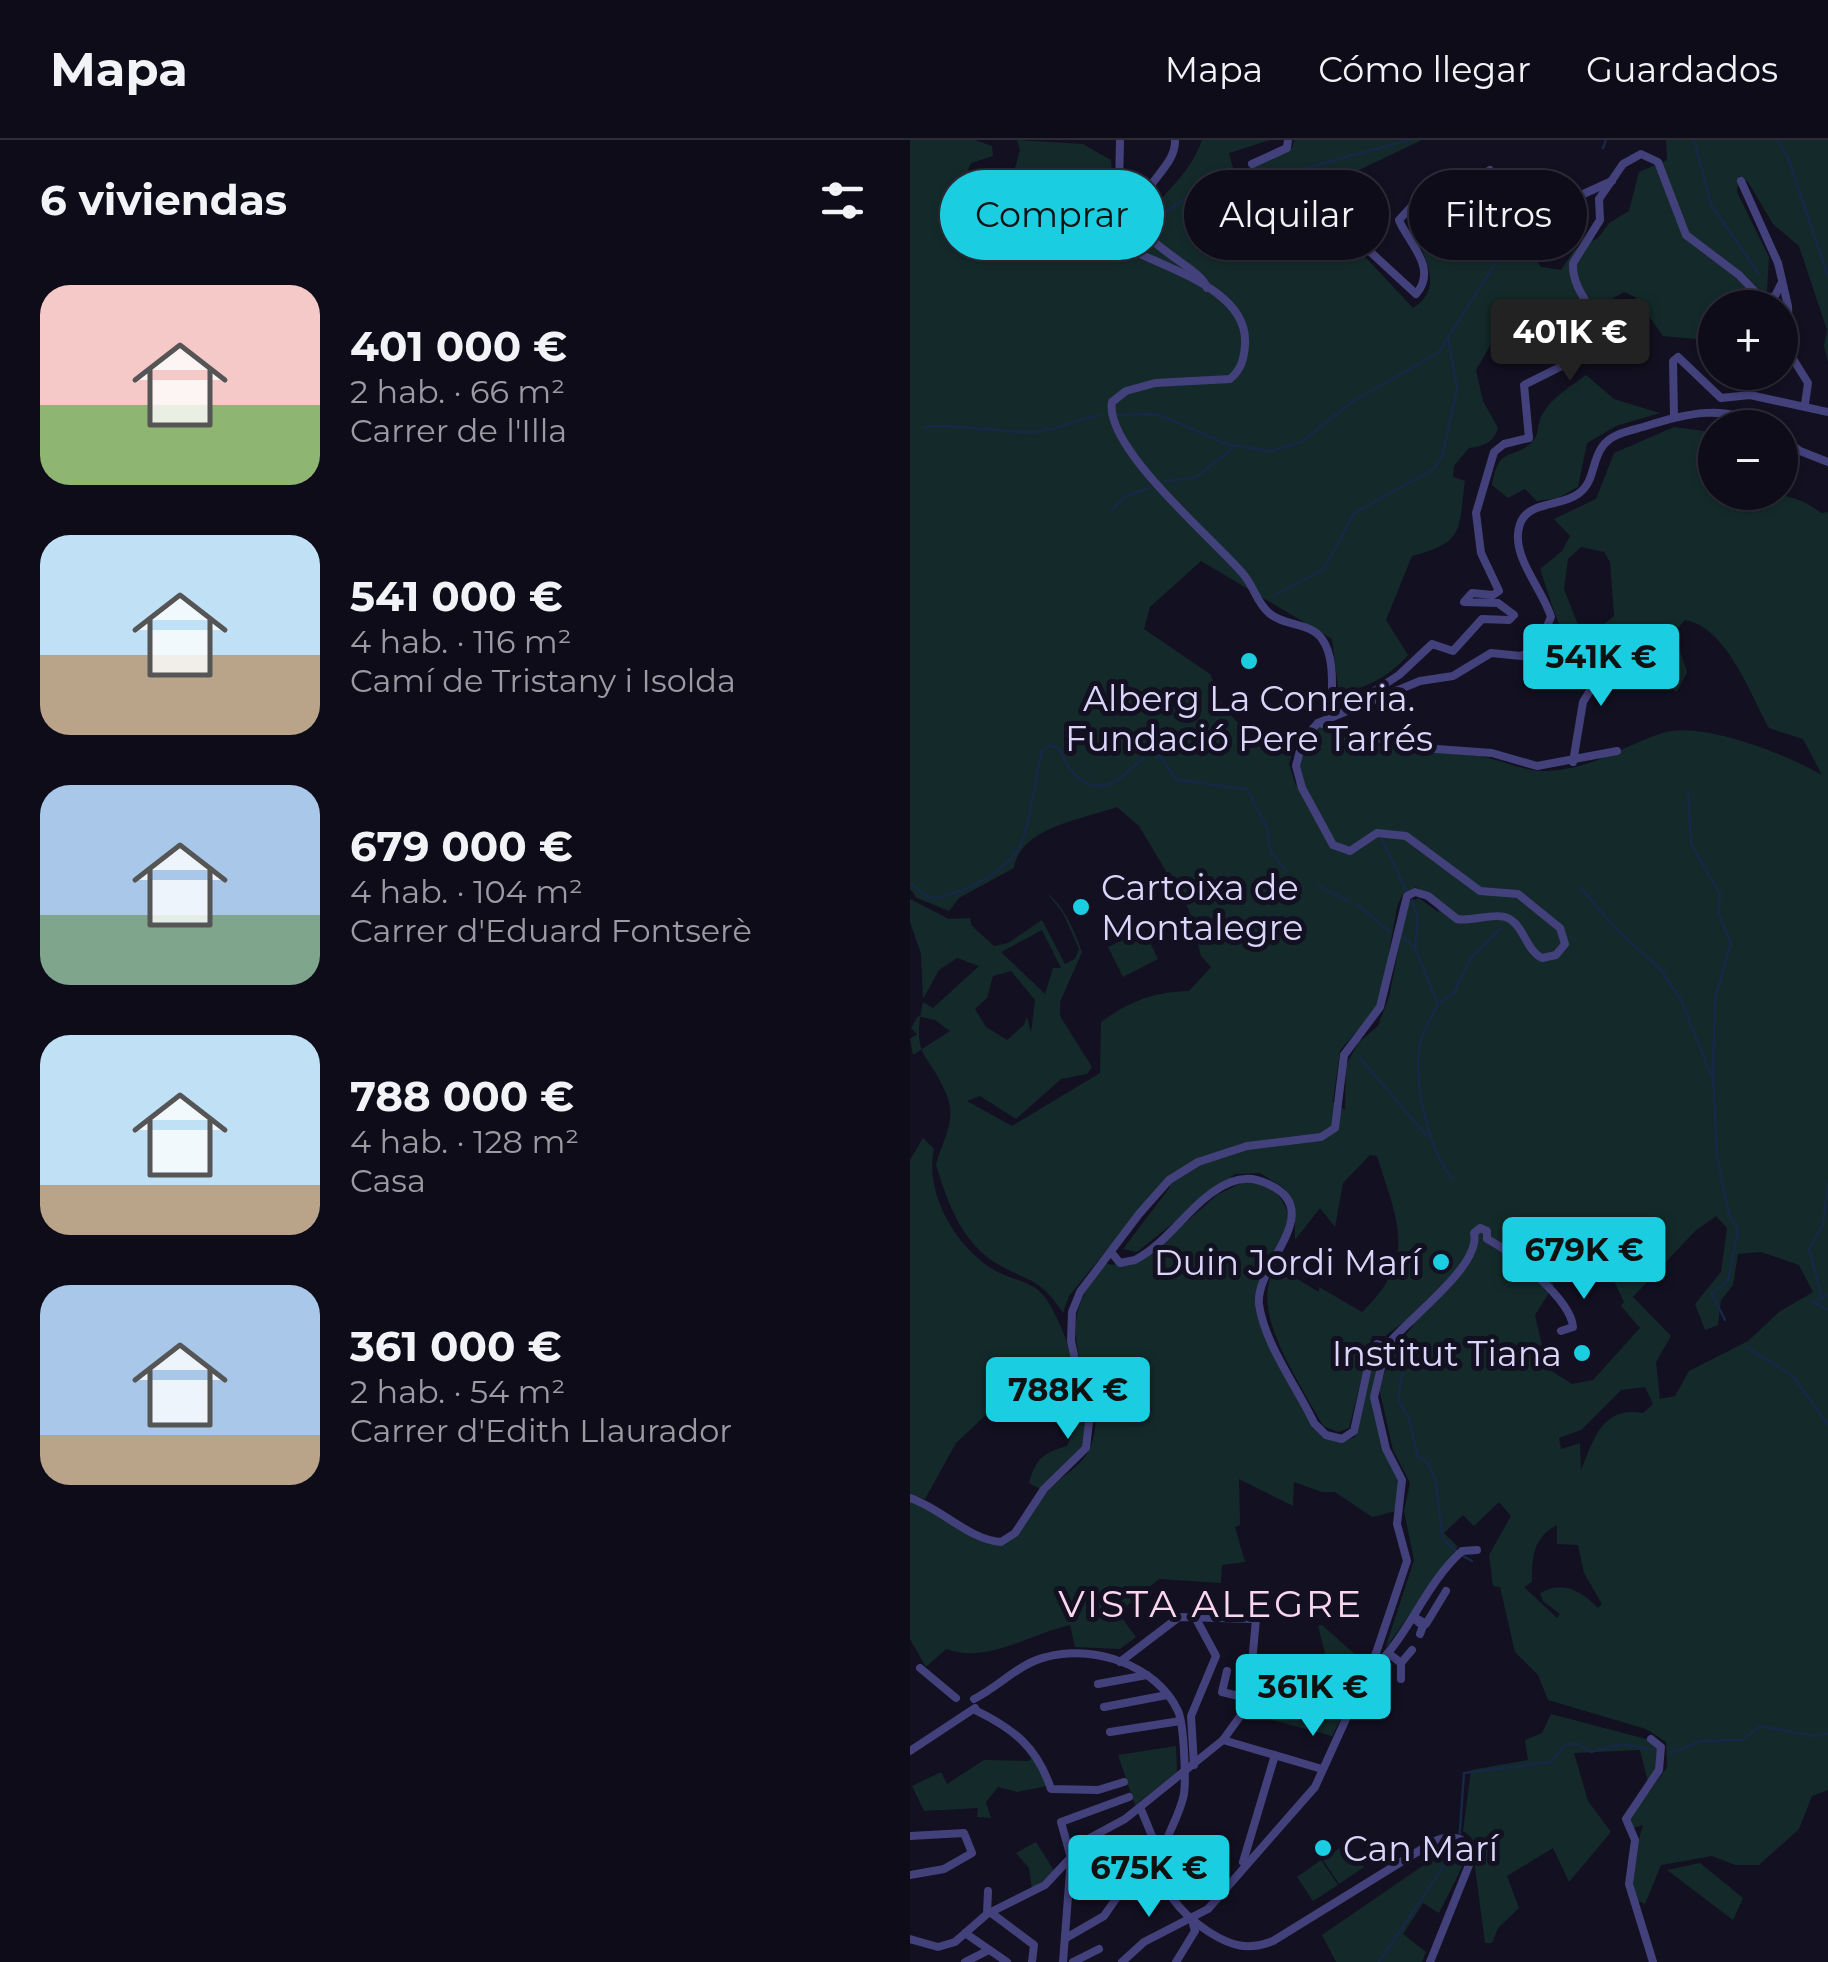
<!DOCTYPE html>
<html lang="es">
<meta charset="utf-8">
<style>
:root{--surface:#0e0c19;--page:#1c1a26;--text:#f1f3f6;--muted:#9b9ba2;--line:#2e2c38;--accent:#1bcde0}
body{margin:0;font-family:Montserrat,sans-serif;background:var(--page);color:var(--text);height:100vh;display:flex;flex-direction:column;font-size:38px;white-space:nowrap}
*{box-sizing:border-box;margin:0}
p{font-size:32px;color:var(--muted)}
.icon{flex:none;width:55px;height:55px;fill:none;stroke:currentColor;stroke-width:2;stroke-linecap:round;stroke-linejoin:round}
.map{position:relative;flex:1;overflow:hidden}
.sheet{display:flex;flex-direction:column;background:var(--surface);width:910px}
.sheet>*{flex:none}
.top-card{position:absolute;left:30px;top:30px;width:738px;height:90px;display:flex;gap:20px}
.tools{position:absolute;left:788px;top:150px;display:grid;gap:20px}
.tools a{display:grid;place-items:center;width:100px;height:100px;border-radius:50%;background:var(--surface);box-shadow:0 2px 8px #0004,0 0 0 2px var(--line);font-size:50px}
.price{position:absolute;translate:-50% -85px;padding:0 22px;border-radius:10px;background:var(--accent);color:#111;font-size:32px;line-height:65px;filter:drop-shadow(0 2px 5px #0008)}
.price::after{content:'';position:absolute;left:50%;top:60px;width:30px;height:22px;margin-left:-15px;background:inherit;clip-path:polygon(0 0,100% 0,50% 100%)}
.price.current{background:#222;color:#fff}
ul{padding:0;list-style:none}
li{display:flex;align-items:center;gap:30px;height:250px;padding:0 40px}
li span{display:grid;place-items:center;flex:none;width:280px;height:200px;border-radius:30px;color:#555}
li>.icon{margin-inline-start:auto}
span .icon{width:120px;height:120px;fill:#fffc;stroke-width:1}
li b{font-size:42px}
h2{display:flex;justify-content:space-between;align-items:center;height:120px;padding:0 40px;font-size:42px}
.chip{padding:0 35px;border-radius:45px;background:var(--surface);box-shadow:0 2px 8px #0004,0 0 0 2px var(--line);font-size:35px;line-height:90px}
.chip.current{background:var(--accent);color:#111}
header{display:flex;align-items:center;gap:60px;box-sizing:border-box;height:140px;padding:0 50px;background:var(--surface);border-bottom:2px solid var(--line)}
header strong{font-size:48px}
nav{display:flex;gap:55px;margin-inline-start:auto;font-size:35px}
main{display:flex;flex:1;min-height:0}
.map>svg:first-child{display:block}
.green{fill:#142a2a;fill-rule:evenodd}
.lines{fill:none;stroke-linecap:round;stroke-linejoin:round}
.stream{stroke:#162846;stroke-width:2.5}
.minor{stroke:#43417b;stroke-width:8}
.poi-dot{fill:#1bcde0;stroke:#131021;stroke-width:4}
.labels{text-anchor:middle;dominant-baseline:central;stroke-width:10;stroke-linejoin:round;paint-order:stroke}
.poi-label{font-size:35px;fill:#dad6fa;stroke:#131021;text-anchor:start}
.neighbourhood-label{font-size:38px;letter-spacing:2.5px;fill:#fad7ee;stroke:#131021}
</style>
<header>
<strong>Mapa</strong>
<nav><a>Mapa</a><a>Cómo llegar</a><a>Guardados</a></nav>
</header>
<main>
<section class="sheet">
<h2>6 viviendas<svg class="icon" aria-label="filters" viewBox="0 0 24 24"><path d="M4 7h16M4 17h16"/><circle cx="9" cy="7" r="2"/><circle cx="15" cy="17" r="2"/></svg></h2>
<ul>
<li><span style="background:linear-gradient(#f6c9c9 60%,#8fb573 0)"><svg class="icon" aria-label="home" viewBox="0 0 24 24"><path d="M3 11l9-7 9 7M6 9v11h12V9"/></svg></span><div><b>401 000 €</b><p>2 hab. · 66 m²</p><p>Carrer de l'Illa</p></div></li>
<li><span style="background:linear-gradient(#bfe0f5 60%,#b9a48a 0)"><svg class="icon" aria-label="home" viewBox="0 0 24 24"><path d="M3 11l9-7 9 7M6 9v11h12V9"/></svg></span><div><b>541 000 €</b><p>4 hab. · 116 m²</p><p>Camí de Tristany i Isolda</p></div></li>
<li><span style="background:linear-gradient(#a9c7e8 65%,#7fa58c 0)"><svg class="icon" aria-label="home" viewBox="0 0 24 24"><path d="M3 11l9-7 9 7M6 9v11h12V9"/></svg></span><div><b>679 000 €</b><p>4 hab. · 104 m²</p><p>Carrer d'Eduard Fontserè</p></div></li>
<li><span style="background:linear-gradient(#bfe0f5 75%,#b9a48a 0)"><svg class="icon" aria-label="home" viewBox="0 0 24 24"><path d="M3 11l9-7 9 7M6 9v11h12V9"/></svg></span><div><b>788 000 €</b><p>4 hab. · 128 m²</p><p>Casa</p></div></li>
<li><span style="background:linear-gradient(#a9c7e8 75%,#b9a48a 0)"><svg class="icon" aria-label="home" viewBox="0 0 24 24"><path d="M3 11l9-7 9 7M6 9v11h12V9"/></svg></span><div><b>361 000 €</b><p>2 hab. · 54 m²</p><p>Carrer d'Edith Llaurador</p></div></li>
</ul>
</section>
<div class="map">
<svg width="918" height="1822" viewBox="0 0 918 1822">
<rect width="100%" height="100%" fill="#131021"/>
<g class="green">
<path d="M 0,0 L 65,0 L 82,6 L 83,16 L 61,23 C 49,46 68,71 92,75 L 110,10 L 107,0 L 173,4 L 201,20 L 202,32 L 195,37 L 166,35 L 149,58 L 147,69 C 169,96 209,81 237,77 C 258,47 279,36 292,0 L 360,0 L 319,13 L 323,28 L 335,31 L 382,8 L 384,0 L 512,0 L 430,39 L 421,56 L 429,89 L 503,168 C 542,144 502,103 502,77 L 527,49 L 538,50 L 558,69 L 570,67 L 590,76 L 634,44 L 659,69 L 654,79 L 656,90 L 649,106 L 623,116 L 631,127 L 651,130 L 664,110 L 688,98 L 699,83 L 719,71 L 729,32 L 757,20 L 756,0 L 918,0 L 918,222 L 914,206 L 917,190 L 889,106 L 863,84 L 838,42 L 829,36 L 827,52 L 859,117 L 856,167 L 805,168 L 805,207 L 798,200 L 753,196 L 725,157 L 714,152 L 692,165 L 681,188 L 648,167 L 600,171 L 566,230 L 573,261 L 588,288 C 583,303 574,306 559,308 L 544,326 L 543,337 L 555,341 C 548,391 555,402 502,416 L 476,480 L 498,515 C 477,538 460,546 429,554 L 422,499 L 291,421 L 240,467 L 234,489 L 300,534 L 313,566 L 343,600 L 351,594 L 383,609 L 379,624 L 386,646 L 393,607 L 410,587 C 461,610 515,610 568,616 C 590,619 614,632 636,631 C 684,629 710,607 752,593 C 791,580 878,615 912,635 L 893,599 L 859,588 C 841,556 817,487 775,480 L 764,493 L 777,532 L 767,552 L 751,543 L 723,506 L 690,501 L 686,491 L 704,476 L 700,422 L 694,412 L 671,407 L 658,419 L 654,449 L 668,485 L 668,491 L 657,497 C 648,489 636,445 630,429 L 652,411 L 660,396 L 644,379 L 686,359 L 704,313 L 764,287 L 801,292 L 805,300 L 805,352 C 844,353 880,348 911,373 L 918,372 L 918,1650 L 902,1656 L 889,1689 L 849,1725 L 825,1725 L 802,1716 L 751,1725 L 735,1764 L 728,1761 L 720,1731 L 733,1685 L 723,1688 L 720,1679 L 757,1627 L 756,1602 L 736,1589 L 638,1560 L 628,1535 L 605,1512 L 590,1447 L 583,1446 L 579,1415 L 601,1376 L 589,1362 L 564,1386 L 553,1375 L 534,1393 L 548,1407 L 475,1509 L 504,1420 L 494,1371 L 500,1343 L 483,1310 L 469,1248 L 484,1206 L 523,1232 L 489,1202 L 503,1186 L 498,1179 L 475,1196 L 462,1196 L 439,1288 L 428,1292 L 413,1286 C 393,1247 334,1166 367,1127 L 409,1152 L 409,1147 L 452,1172 C 508,1118 488,1083 467,1016 L 460,1015 L 433,1043 L 425,1087 L 410,1068 L 385,1100 L 385,1065 L 374,1048 L 350,1033 L 325,1034 L 227,1112 L 213,1109 L 260,1047 L 257,1036 L 159,1156 L 153,1173 C 132,1141 124,1143 93,1127 C 53,1107 38,1064 26,1025 C 32,1000 47,982 37,956 C 21,913 0,921 13,862 L 23,868 L 69,826 L 47,818 L 29,830 L 13,859 L 11,814 L 0,782 L 0,759 L 39,779 L 60,778 L 62,786 L 84,806 L 98,803 L 132,780 L 155,824 L 165,819 L 169,809 L 153,773 L 137,753 C 155,767 164,790 172,812 L 150,862 L 150,876 L 182,927 L 177,934 L 151,939 L 106,979 L 70,956 L 57,961 L 102,986 L 190,933 L 191,882 C 220,861 243,852 279,851 L 301,827 L 291,816 L 278,768 L 229,686 L 207,667 C 174,679 110,687 104,728 L 49,758 L 39,771 L 7,758 L 0,749 ZM 506,747 L 532,764 L 528,772 L 509,758 L 498,762 L 479,857 L 468,886 L 449,902 L 436,925 L 435,970 L 423,962 L 430,911 L 465,869 L 473,846 L 487,767 L 492,755 ZM 132,790 L 151,828 L 143,828 L 135,854 L 91,812 ZM 101,831 L 125,860 L 121,893 L 117,877 L 114,885 L 97,900 L 76,887 L 65,869 L 77,858 L 83,836 ZM 8,876 L 25,880 L 40,891 L 3,915 L 0,899 L 7,894 L 1,888 ZM 806,1076 L 817,1088 L 811,1132 L 785,1164 L 795,1190 L 808,1185 L 811,1160 L 823,1145 L 828,1114 L 851,1112 L 889,1125 L 903,1152 L 869,1172 L 838,1201 L 779,1231 L 765,1256 L 750,1259 L 746,1222 L 761,1196 L 723,1157 L 785,1091 ZM 664,1087 L 683,1098 L 714,1162 L 711,1166 L 730,1188 L 683,1240 L 662,1244 L 637,1228 L 625,1175 L 644,1145 L 634,1129 ZM 735,1247 L 743,1264 L 733,1273 C 691,1266 684,1300 671,1330 L 670,1303 L 651,1309 L 649,1298 L 671,1290 L 711,1250 ZM 647,1385 L 647,1404 L 668,1405 L 674,1433 L 692,1464 L 688,1468 C 671,1451 654,1440 630,1453 L 633,1461 L 650,1474 L 647,1478 L 614,1447 L 622,1442 C 622,1416 623,1398 647,1385 Z"/>
<path d="M 676,235 L 704,259 L 750,273 L 706,286 L 677,303 L 668,347 L 648,358 L 627,361 L 615,349 L 598,358 L 582,345 C 589,304 601,322 622,302 C 629,295 627,288 630,280 C 637,260 660,247 676,235 Z"/>
<path d="M 234,790 L 248,819 L 213,837 L 198,807 Z"/>
<path d="M 13,998 L 24,1009 C 14,1054 47,1109 86,1131 C 102,1140 121,1141 133,1155 C 152,1176 188,1279 174,1306 C 166,1321 143,1337 130,1349 L 119,1343 C 126,1318 133,1313 157,1306 L 163,1292 L 144,1275 L 147,1264 L 138,1261 L 133,1272 L 111,1251 L 112,1241 L 46,1303 L 15,1359 L 0,1355 L 0,1020 Z"/>
<path d="M 333,1042 C 357,1041 371,1053 379,1075 C 368,1118 339,1132 351,1179 L 408,1293 L 431,1302 L 445,1297 L 463,1212 L 472,1206 L 463,1258 L 489,1336 L 486,1371 L 462,1377 L 425,1352 L 412,1352 L 384,1342 L 383,1366 L 329,1339 L 330,1385 L 325,1387 L 335,1422 L 312,1425 L 311,1443 L 249,1439 L 208,1473 L 226,1497 L 210,1509 L 165,1507 L 160,1485 C 120,1494 77,1524 36,1509 L 16,1527 L 0,1499 L 0,1361 L 92,1404 C 113,1394 122,1369 137,1352 C 150,1336 172,1327 180,1308 C 206,1246 124,1201 196,1124 L 219,1126 L 233,1120 L 307,1055 Z"/>
<path d="M 412,1485 L 458,1526 L 422,1596 L 362,1580 L 373,1526 L 399,1529 L 401,1534 L 419,1529 L 408,1486 Z"/>
<path d="M 641,1574 L 736,1599 L 748,1609 L 747,1628 L 738,1642 L 730,1610 L 664,1613 L 678,1661 L 701,1692 L 659,1742 L 643,1708 L 597,1736 L 609,1768 L 588,1788 L 582,1803 L 575,1803 L 561,1697 L 553,1691 L 561,1630 L 618,1620 L 615,1600 L 632,1593 Z"/>
<path d="M 266,1606 L 267,1632 L 225,1665 L 208,1615 Z"/>
<path d="M 123,1617 L 137,1646 L 107,1652 L 88,1647 L 76,1662 L 81,1678 L 67,1677 L 68,1668 L 14,1671 L 2,1646 L 31,1632 L 37,1644 L 74,1620 L 119,1621 Z"/>
<path d="M 126,1702 L 145,1732 L 122,1749 L 119,1728 L 106,1713 Z"/>
<path d="M 438,1702 L 454,1727 L 429,1744 L 413,1720 Z"/>
<path d="M 543,1705 L 559,1713 L 529,1773 L 513,1763 L 493,1794 L 516,1812 L 512,1822 L 426,1822 L 412,1795 Z"/>
<path d="M 411,1720 L 428,1745 L 403,1761 L 387,1737 Z"/>
<path d="M 790,1723 L 833,1758 L 823,1780 L 757,1730 Z"/>
</g>
<g class="lines">
<g class="stream">
<path d="M 784,0 L 801,65 L 849,134"/>
<path d="M 867,0 L 877,15 L 918,136"/>
<path d="M 693,8 L 696,0"/>
<path d="M 131,76 L 179,86"/>
<path d="M 238,83 L 270,62 L 338,50 L 410,24 L 499,0"/>
<path d="M 195,88 L 223,86"/>
<path d="M 208,275 L 247,274 L 319,305 L 361,311 L 391,302 L 442,262 L 528,213 L 615,77 L 640,52"/>
<path d="M 14,287 C 50,283 86,293 123,292 C 147,291 167,278 191,275"/>
<path d="M 255,341 L 285,338 L 323,308"/>
<path d="M 203,369 L 216,356 L 239,348"/>
<path d="M 363,456 L 414,429 L 444,373 L 524,329 L 532,316 L 547,249 L 538,198"/>
<path d="M 246,617 L 250,616 L 267,640 L 337,649 L 357,688 L 361,712 L 376,731"/>
<path d="M 778,651 L 781,704 L 810,754 L 808,772 L 821,803 L 805,858 L 803,930 L 807,1018 L 819,1074 L 828,1090 L 818,1141 L 802,1154 L 815,1180"/>
<path d="M 472,699 L 497,752"/>
<path d="M 0,743 L 19,758 C 52,756 104,730 114,696 C 122,669 125,639 132,611 L 140,605 L 149,608 C 158,631 175,655 204,642 C 216,636 224,623 236,617"/>
<path d="M 407,745 L 440,762"/>
<path d="M 670,747 L 705,788 L 751,830 L 771,860 L 803,939"/>
<path d="M 502,760 L 508,779 L 505,808 L 528,864 C 522,876 510,896 509,908 C 504,947 519,1009 542,1039"/>
<path d="M 447,764 L 480,792"/>
<path d="M 493,797 L 503,806"/>
<path d="M 530,863 L 544,853 L 560,819 L 590,789"/>
<path d="M 450,918 L 517,996"/>
<path d="M 912,1158 L 899,1109 L 913,1084 L 918,1044"/>
<path d="M 908,1159 L 918,1155"/>
<path d="M 901,1161 L 918,1169"/>
<path d="M 836,1207 L 882,1235 L 918,1285"/>
<path d="M 486,1209 L 494,1222 L 488,1260 L 499,1278 L 507,1316 L 518,1323 L 525,1339 L 533,1400 L 546,1411"/>
<path d="M 553,1416 L 562,1421"/>
<path d="M 759,1614 L 791,1601 L 832,1600 L 850,1586 L 904,1596 L 918,1594"/>
<path d="M 469,1822 L 549,1703 L 554,1633 L 641,1622 L 656,1604 L 669,1604 L 681,1612 L 712,1604 L 743,1610"/>
</g>
<g class="minor">
<path d="M 210,0 L 209,48 L 189,79 L 190,92 C 228,123 340,141 335,205 C 334,219 331,230 320,239 L 245,243 L 216,251 L 202,262 C 194,308 305,400 334,435 C 344,447 347,463 359,473 C 375,487 400,482 412,499 C 426,518 421,552 422,575"/>
<path d="M 265,0 C 266,30 226,44 229,82 C 242,111 292,129 297,148"/>
<path d="M 342,24 L 377,8 L 378,0"/>
<path d="M 435,41 L 428,48 L 428,68 L 441,94 L 506,154 C 529,128 497,101 489,80 L 529,37 L 538,37 L 553,50 L 580,30 L 584,61 L 592,67 L 624,33 L 644,36 L 652,59 L 658,61 L 702,41"/>
<path d="M 831,41 L 868,123 L 878,166 L 880,214 L 898,243 L 895,264"/>
<path d="M 764,277 L 763,221 L 768,217 L 811,258 L 840,255 L 918,272"/>
<path d="M 870,295 L 890,311 L 918,322"/>
<path d="M 435,570 L 489,535 L 522,504 L 543,511 L 572,479 L 599,480 L 604,475 L 588,463 L 554,462 L 562,453 L 583,455 L 589,451 L 571,413 L 566,373 L 584,312 L 594,304 L 619,298 L 614,245 L 658,223 L 668,213 L 693,208 C 697,177 661,156 663,123 L 690,80 L 689,59 L 713,24 L 731,14 L 748,22 L 776,95 L 829,135 L 853,160 L 865,156 L 871,144"/>
<path d="M 408,583 L 499,607 L 582,613 L 627,626 L 707,611"/>
<path d="M 663,622 L 673,562 L 704,511"/>
<path d="M 201,1112 L 210,1123 L 225,1120 C 262,1101 283,1057 321,1042 C 333,1037 346,1038 358,1044 C 418,1071 345,1124 349,1164 C 354,1203 387,1247 404,1283 L 416,1295 L 432,1299 L 444,1291 L 462,1209 L 467,1204 L 476,1207"/>
<path d="M 476,1207 C 493,1182 572,1127 564,1093 L 570,1088 L 577,1091 L 577,1099 C 601,1111 661,1159 663,1187 L 651,1191"/>
<path d="M 0,1358 C 31,1368 59,1400 91,1402 L 105,1393 L 134,1349 L 176,1308 L 179,1282 L 161,1201 L 162,1172 L 170,1152 L 229,1074 L 259,1040 L 288,1022 L 337,1006 L 411,997 L 425,988 L 434,915 L 470,867 L 497,756 L 505,752 L 518,756 L 547,779 C 562,782 580,773 595,777 C 614,783 615,810 632,818 L 646,815 L 655,804 L 650,788 L 608,754 L 570,751 L 496,696 L 467,693 L 440,711 L 423,705 L 392,648 L 386,626 L 393,599 L 408,583 L 510,541 L 543,536 L 581,513 L 611,516 L 627,509 L 641,477 C 633,449 599,415 610,384 C 618,361 650,367 668,354 C 685,342 681,323 692,307 C 701,294 718,291 733,287 C 779,273 814,263 859,288"/>
<path d="M 284,1475 L 306,1516 L 281,1576 L 284,1625"/>
<path d="M 504,1477 L 516,1484 L 536,1451"/>
<path d="M 507,1481 L 513,1486 L 510,1494"/>
<path d="M 478,1513 L 491,1523 L 502,1510"/>
<path d="M 491,1523 L 491,1539"/>
<path d="M 10,1528 L 46,1558"/>
<path d="M 317,1531 L 312,1552 L 337,1558"/>
<path d="M 459,1533 C 498,1499 514,1445 552,1411 L 567,1410"/>
<path d="M 188,1544 L 237,1535"/>
<path d="M 64,1559 C 90,1546 108,1524 136,1517 C 183,1504 247,1525 268,1571 C 274,1583 276,1639 274,1654 C 269,1681 247,1706 252,1734 C 256,1758 279,1779 299,1792 C 321,1806 338,1811 363,1801 L 525,1701 C 538,1695 553,1696 562,1709 L 561,1720 L 520,1822"/>
<path d="M 194,1567 L 257,1555"/>
<path d="M 65,1570 C 104,1589 127,1607 141,1649 L 188,1650 L 214,1642"/>
<path d="M 200,1592 L 270,1581"/>
<path d="M 741,1599 L 751,1607 L 749,1630 L 716,1679 L 725,1700 L 719,1744 L 743,1822"/>
<path d="M 313,1600 L 412,1629"/>
<path d="M 0,1611 L 65,1568"/>
<path d="M 0,1696 L 54,1693 L 62,1713 L 34,1729 L 0,1735"/>
<path d="M 333,1722 L 365,1615"/>
<path d="M 80,1772 L 124,1805 L 122,1822"/>
<path d="M 77,1774 L 78,1751"/>
<path d="M 55,1793 L 97,1822"/>
<path d="M 156,1798 L 194,1776 L 241,1708 L 242,1696 L 230,1667"/>
<path d="M 0,1799 L 28,1807 L 45,1802 L 77,1774 L 135,1745 L 178,1699 L 215,1679 L 313,1600 L 331,1575 L 340,1545 L 346,1479 L 269,1477 L 210,1522"/>
<path d="M 55,1822 L 79,1810"/>
<path d="M 153,1822 L 161,1718 L 151,1682 L 219,1657"/>
<path d="M 163,1822 L 189,1809"/>
<path d="M 212,1822 L 234,1802 L 298,1769 L 405,1647 L 466,1513 L 497,1421 L 487,1384 L 492,1340 L 476,1309 L 464,1257 L 476,1207"/>
<path d="M 266,1822 L 285,1791 L 282,1780"/>
</g>
</g>
<g class="poi-dot">
<circle cx="339" cy="521" r="10"/>
<circle cx="171" cy="767" r="10"/>
<circle cx="531" cy="1122" r="10"/>
<circle cx="672" cy="1213" r="10"/>
<circle cx="413" cy="1708" r="10"/>
</g>
<g class="labels">
<g class="poi-label">
<text x="339" y="558" text-anchor="middle">Alberg La Conreria.<tspan x="339" dy="40">Fundació Pere Tarrés</tspan></text>
<text x="191" y="747">Cartoixa de<tspan x="191" dy="40">Montalegre</tspan></text>
<text x="511" y="1122" text-anchor="end">Duin Jordi Marí</text>
<text x="652" y="1213" text-anchor="end">Institut Tiana</text>
<text x="433" y="1708">Can Marí</text>
</g>
<g class="neighbourhood-label">
<text x="301" y="1463">VISTA ALEGRE</text>
</g>
</g>
</svg>
<div class="tools">
<a>+</a>
<a>−</a>
</div>
<b class="price current" style="left:660px;top:244px">401K €</b>
<b class="price" style="left:691px;top:569px">541K €</b>
<b class="price" style="left:674px;top:1162px">679K €</b>
<b class="price" style="left:158px;top:1302px">788K €</b>
<b class="price" style="left:403px;top:1599px">361K €</b>
<b class="price" style="left:239px;top:1780px">675K €</b>
<div class="top-card">
<a class="chip current">Comprar</a>
<a class="chip">Alquilar</a>
<a class="chip">Filtros</a>
</div>
</div>
</main>
